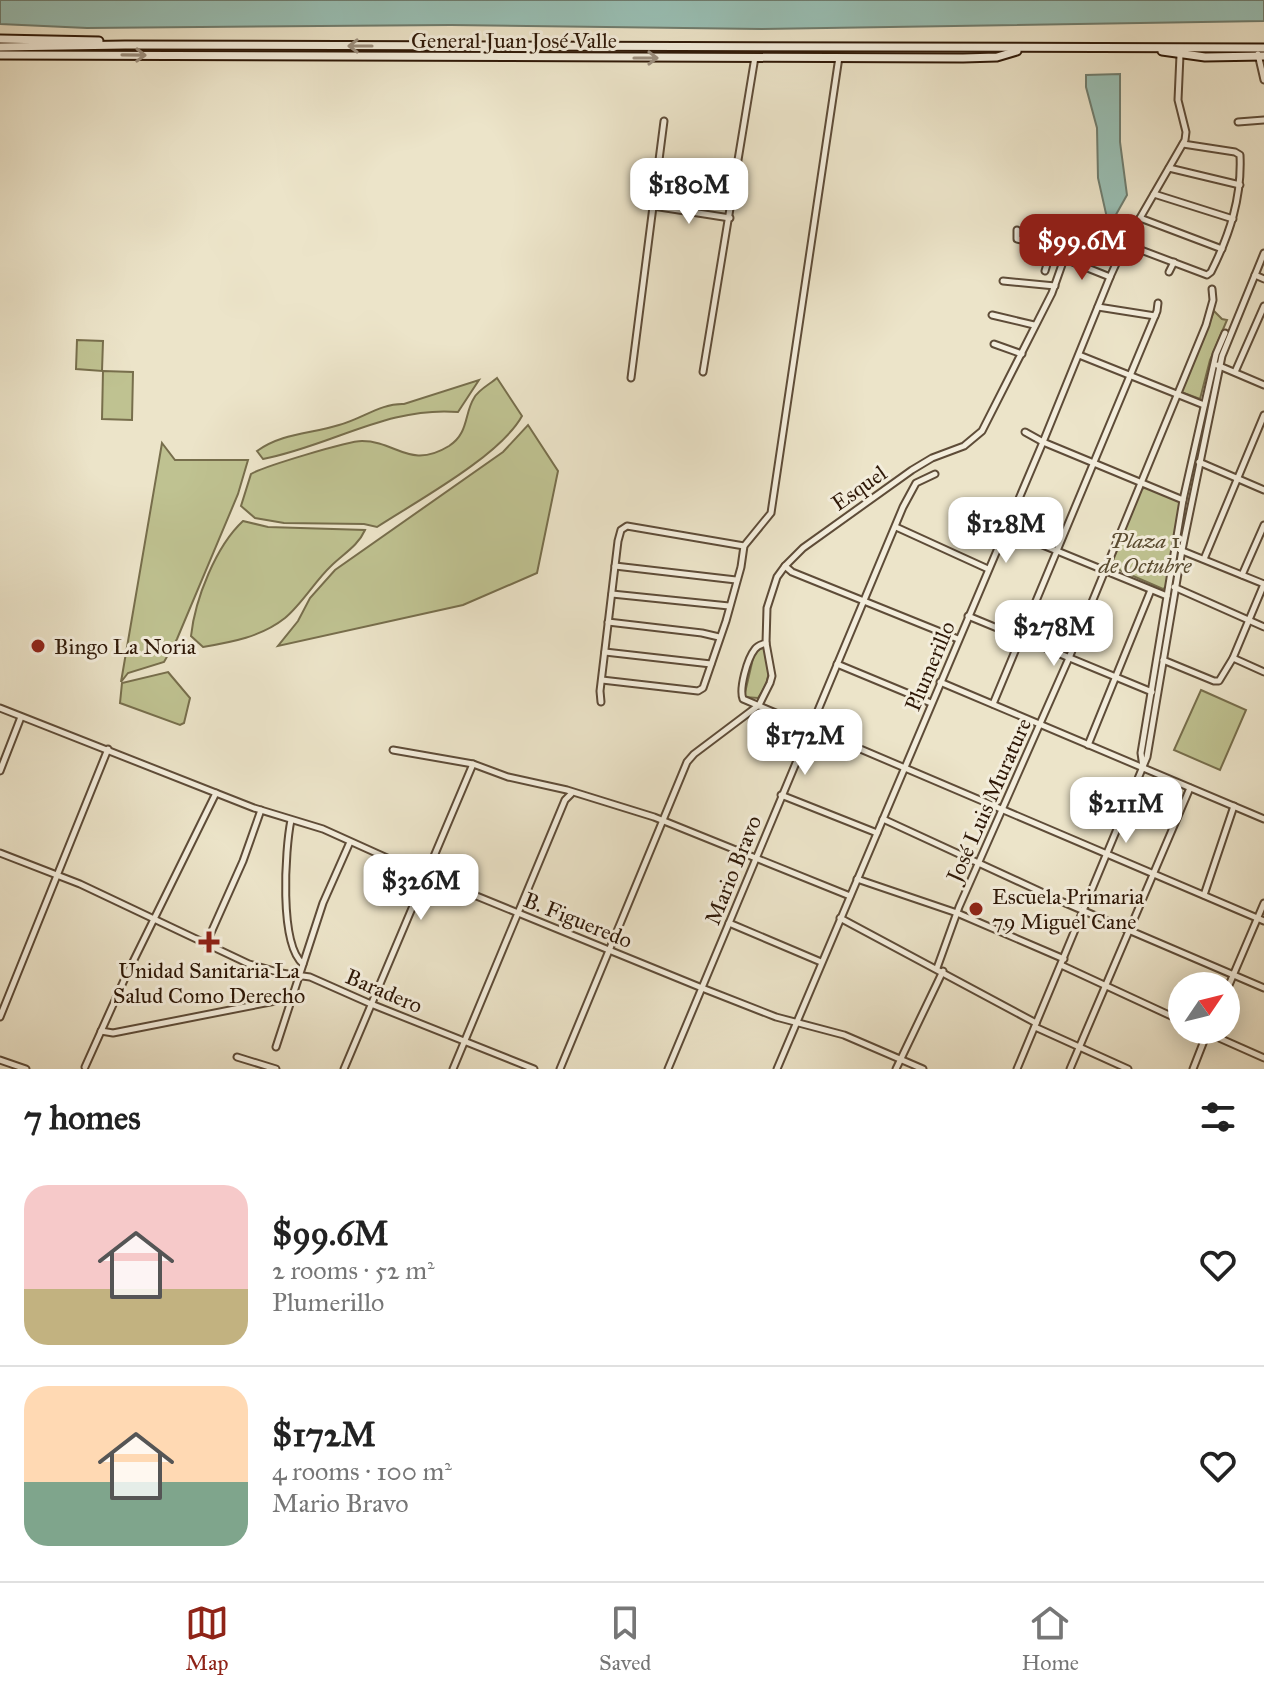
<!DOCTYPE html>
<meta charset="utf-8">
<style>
:root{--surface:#fff;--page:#f2f2f2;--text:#222;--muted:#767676;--line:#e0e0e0;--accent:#8f2418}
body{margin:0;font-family:"IM FELL Great Primer",serif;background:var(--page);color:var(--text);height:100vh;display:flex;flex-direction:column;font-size:30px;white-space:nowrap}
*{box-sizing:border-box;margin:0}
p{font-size:26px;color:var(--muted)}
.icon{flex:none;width:44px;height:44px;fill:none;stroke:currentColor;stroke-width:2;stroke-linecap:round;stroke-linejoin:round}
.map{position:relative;height:1069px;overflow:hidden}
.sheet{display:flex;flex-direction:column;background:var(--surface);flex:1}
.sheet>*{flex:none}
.needle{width:52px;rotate:55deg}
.tools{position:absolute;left:1168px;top:972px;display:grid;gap:16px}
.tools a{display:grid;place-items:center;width:72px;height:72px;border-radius:50%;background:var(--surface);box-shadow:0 4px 20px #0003;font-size:40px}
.price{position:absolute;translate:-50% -68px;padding:0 18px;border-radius:16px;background:#fff;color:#222;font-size:26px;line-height:52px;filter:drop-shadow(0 2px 4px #0008)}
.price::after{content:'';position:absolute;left:50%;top:48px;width:24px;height:18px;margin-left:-12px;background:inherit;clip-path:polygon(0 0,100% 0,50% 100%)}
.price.selected{background:var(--accent);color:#fff}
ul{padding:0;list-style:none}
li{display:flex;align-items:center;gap:24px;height:200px;padding:0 24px}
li+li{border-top:2px solid var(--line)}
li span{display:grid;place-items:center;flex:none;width:224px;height:160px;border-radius:24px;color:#555}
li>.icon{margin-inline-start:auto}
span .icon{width:96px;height:96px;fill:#fffc;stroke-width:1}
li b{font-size:34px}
h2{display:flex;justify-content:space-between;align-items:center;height:96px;padding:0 24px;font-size:34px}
.tabs{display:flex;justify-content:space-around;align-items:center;height:112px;border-top:2px solid var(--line);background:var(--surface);font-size:22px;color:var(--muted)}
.tabs a{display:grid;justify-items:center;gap:4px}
.tabs .selected{color:var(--accent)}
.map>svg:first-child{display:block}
.green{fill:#bfc291;stroke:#776e4c;stroke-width:2}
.water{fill:#99bfb4;stroke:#6f7d6f;stroke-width:2}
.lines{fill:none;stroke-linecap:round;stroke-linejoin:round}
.minor-casing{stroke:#5e4c38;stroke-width:9}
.secondary-casing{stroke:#2f1908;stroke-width:11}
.minor{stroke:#f3eddc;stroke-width:5}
.secondary{stroke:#f3eddc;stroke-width:7}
.oneway{stroke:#9b8e7d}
.poi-dot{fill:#8f2418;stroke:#f3eddc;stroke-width:3}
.labels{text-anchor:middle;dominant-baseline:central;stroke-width:6;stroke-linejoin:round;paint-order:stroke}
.street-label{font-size:22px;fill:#2f1908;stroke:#f3eddc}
.park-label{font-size:22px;font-style:italic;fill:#5a4c31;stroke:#f3eddc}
.poi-label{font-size:22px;fill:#2f1908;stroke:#f3eddc;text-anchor:start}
</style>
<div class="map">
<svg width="1264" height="1069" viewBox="0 0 1264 1069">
<rect width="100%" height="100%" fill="#ece4c9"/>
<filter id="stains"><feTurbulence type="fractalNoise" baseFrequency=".0025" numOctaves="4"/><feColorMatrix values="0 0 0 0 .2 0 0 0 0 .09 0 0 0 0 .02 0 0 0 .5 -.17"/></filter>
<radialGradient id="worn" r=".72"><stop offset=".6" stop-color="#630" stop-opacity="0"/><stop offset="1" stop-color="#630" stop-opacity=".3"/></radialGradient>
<g class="green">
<path d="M 1214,311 L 1222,319 L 1227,320 L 1210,360 L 1200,399 L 1181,392 Z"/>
<path d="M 77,340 L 103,341 L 102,371 L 76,369 Z"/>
<path d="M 103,371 L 133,372 L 132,420 L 102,419 Z"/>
<path d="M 497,378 L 522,416 C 500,456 417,501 377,527 L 364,524 L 284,523 L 255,518 L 241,506 L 251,474 C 262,467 348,441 362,441 C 396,441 410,470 449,446 C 469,433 464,414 474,398 C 478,390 490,384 497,378 Z"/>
<path d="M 479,380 L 458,412 C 388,406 331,446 263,459 L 257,451 C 282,433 310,434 339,425 C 362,419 381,403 404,404 Z"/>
<path d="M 528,425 L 558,471 L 537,573 L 463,605 L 278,646 L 298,621 L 310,598 L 335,570 L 503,452 Z"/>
<path d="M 162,443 L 175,460 L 248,460 L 238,494 L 177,639 L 164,662 L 128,673 L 121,682 Z"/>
<path d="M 1145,487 L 1180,500 L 1182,504 L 1166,587 L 1163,589 L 1110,566 L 1141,490 Z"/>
<path d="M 243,521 L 268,527 L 365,530 C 358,546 343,554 331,566 C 315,581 302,604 285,618 C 261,637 232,642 203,647 L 191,636 C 195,599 216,546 243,521 Z"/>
<path d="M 764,648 C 772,667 770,682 758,698 L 744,697 L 754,654 L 758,649 Z"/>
<path d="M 168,672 L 190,698 L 184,723 L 180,725 L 120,703 L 122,683 Z"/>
<path d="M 1201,690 L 1246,710 L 1220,770 L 1174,750 Z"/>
</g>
<g class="water">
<path d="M 0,0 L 1264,0 L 1264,21 L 762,29 L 451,25 L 87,28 L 0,24 Z"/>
<path d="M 1120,74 L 1120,142 L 1127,195 L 1109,227 L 1098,178 L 1097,128 L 1086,87 L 1086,75 Z"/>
</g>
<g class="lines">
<defs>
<g id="minor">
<path d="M 1258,54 L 1264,80"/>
<path d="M 1238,122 L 1264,120"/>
<path d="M 1169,168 L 1240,185"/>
<path d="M 658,169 L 735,181"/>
<path d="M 1154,194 L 1233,219"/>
<path d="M 653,206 L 730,218"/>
<path d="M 1140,218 L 1222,249"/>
<path d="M 1017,230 L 1017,239 L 1031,242 L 1066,241 L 1113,249"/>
<path d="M 1125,244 L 1207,275 L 1211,272 C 1230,234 1242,197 1240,155 L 1235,152 L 1183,144"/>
<path d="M 1065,259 L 1110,277"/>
<path d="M 1045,271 L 1054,241"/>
<path d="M 1169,272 L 1174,262"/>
<path d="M 1255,275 L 1264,279"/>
<path d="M 1003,281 L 1055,286"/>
<path d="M 1098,307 L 1155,316"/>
<path d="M 992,315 L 1034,325"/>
<path d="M 994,344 L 1022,354"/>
<path d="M 1079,355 L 1204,405"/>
<path d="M 1217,365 L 1264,385"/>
<path d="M 703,372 L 755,57"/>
<path d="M 1235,372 L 1264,306"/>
<path d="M 631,378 L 664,121"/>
<path d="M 1025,432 L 1043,442 L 1183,500"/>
<path d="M 1199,462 L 1264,490"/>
<path d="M 896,527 L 988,569"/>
<path d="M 1006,530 L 1167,596"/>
<path d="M 1180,550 L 1264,584"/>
<path d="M 1204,559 L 1264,415"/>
<path d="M 615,566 L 736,580"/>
<path d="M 785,566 L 792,572 L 958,639"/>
<path d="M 1242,575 L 1264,525"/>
<path d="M 1174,587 L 1264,627"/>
<path d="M 612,594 L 729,606"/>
<path d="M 968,616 L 1152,692"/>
<path d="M 608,622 L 702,633 L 719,637"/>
<path d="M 766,643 C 761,645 758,645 755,649 C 747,659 739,689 743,699 L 1264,921"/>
<path d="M 605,652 L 711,664"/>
<path d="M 1233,658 L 1264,672"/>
<path d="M 1163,660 L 1214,681 L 1219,681 L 1233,658 L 1264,584"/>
<path d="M 837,664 L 931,703"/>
<path d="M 602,680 L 698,691 L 703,688 L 726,621 L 741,567 L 744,546 L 771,513 L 839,57"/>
<path d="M 940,682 L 1264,819"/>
<path d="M 601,702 L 600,691 L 618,541 L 621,530 L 627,526 L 744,546"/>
<path d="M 993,704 L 1157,311 L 1158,303"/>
<path d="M 0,708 L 254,808 L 323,829 L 425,875 L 702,988 L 776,1017 L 844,1035 L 923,1069"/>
<path d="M 1088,745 L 1151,590"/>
<path d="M 393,750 L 473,764 L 508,777 L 567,790 L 654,817 L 850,896"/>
<path d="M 1143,767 L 1141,753 L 1183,500 L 1216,354 L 1225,333"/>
<path d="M 0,771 L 21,717"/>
<path d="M 781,795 L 877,833"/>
<path d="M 883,819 L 1063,902 L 1264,988"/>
<path d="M 291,820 C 285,850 279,944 303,964"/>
<path d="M 0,853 L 80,884 L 249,964 L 281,973 L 310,977 L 371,1004 L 534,1069"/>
<path d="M 857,879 L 957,913 L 1064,959"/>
<path d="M 1204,895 L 1234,806"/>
<path d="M 840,918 L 1036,1023"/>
<path d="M 729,923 L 821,962"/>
<path d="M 206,944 L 243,861 L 261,810"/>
<path d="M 1061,965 L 1182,1021"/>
<path d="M 937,968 L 959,907 L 1069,658 L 1206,325 L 1213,300 L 1212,289"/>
<path d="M 1226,992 L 1264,903"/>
<path d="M 0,1017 L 108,749"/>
<path d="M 1035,1027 L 1128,1069"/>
<path d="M 1201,1030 L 1264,1058"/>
<path d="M 101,1031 L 113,1033 L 291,998"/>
<path d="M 276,1047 L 323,903 L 350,842"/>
<path d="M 237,1057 L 276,1069"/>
<path d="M 0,1060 L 26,1069"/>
<path d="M 85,1067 L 125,978 L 216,793"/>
<path d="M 344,1069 L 473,764"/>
<path d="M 453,1069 L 565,800 L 571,794"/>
<path d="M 560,1069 L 687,762 L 694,754 L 759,705 L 770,683 L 772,676 L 766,643 L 767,608 L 777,577 L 785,566 L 803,548 L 912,470 L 932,458 L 964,446 L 982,431 L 1052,293 L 1070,242"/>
<path d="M 668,1069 L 903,507 L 916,483 L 935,474"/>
<path d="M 777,1069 L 1043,442 L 1110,277 L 1125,244 L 1185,140 L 1186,132 L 1178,100 L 1180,55"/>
<path d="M 896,1069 L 943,971"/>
<path d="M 1017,1069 L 1147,757 L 1182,550 L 1222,356 L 1264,253"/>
<path d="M 1070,1069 L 1190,788"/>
<path d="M 1193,1069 L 1207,1033"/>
</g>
<g id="secondary">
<path d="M 0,39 L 99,41"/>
<path d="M 0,47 L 125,45 L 1264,48"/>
<path d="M 1162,51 L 1205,57 L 1264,56"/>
<path d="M 0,55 L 963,58 L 997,57 L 1017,51"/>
</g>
</defs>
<use href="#minor" class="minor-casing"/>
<use href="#secondary" class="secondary-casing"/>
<use href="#minor" class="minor"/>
<use href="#secondary" class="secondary"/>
</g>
<defs><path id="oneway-shaft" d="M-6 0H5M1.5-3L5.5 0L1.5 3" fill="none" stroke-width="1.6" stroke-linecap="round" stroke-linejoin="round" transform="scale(2)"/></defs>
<g class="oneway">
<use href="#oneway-shaft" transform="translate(360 46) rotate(-180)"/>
<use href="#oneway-shaft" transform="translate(134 55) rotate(1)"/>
<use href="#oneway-shaft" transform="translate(646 58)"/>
</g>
<g class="poi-dot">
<circle cx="38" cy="646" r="8"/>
<circle cx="976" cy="909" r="8"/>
<path d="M205 930h8v8h8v8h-8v8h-8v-8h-8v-8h8z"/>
</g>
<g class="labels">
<g class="street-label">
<text x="514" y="40">General Juan José Valle</text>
<text transform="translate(859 488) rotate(-35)">Esquel</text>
<text transform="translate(930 666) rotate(-67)">Plumerillo</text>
<text transform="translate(989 800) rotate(-66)">José Luis Murature</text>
<text transform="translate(733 870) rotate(-68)">Mario Bravo</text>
<text transform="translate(578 920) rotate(22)">B. Figueredo</text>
<text transform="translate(384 991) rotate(23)">Baradero</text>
</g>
<g class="park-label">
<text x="1145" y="540">Plaza 1<tspan x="1145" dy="25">de Octubre</tspan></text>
</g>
<g class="poi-label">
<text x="54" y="646">Bingo La Noria</text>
<text x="992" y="896">Escuela Primaria<tspan x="992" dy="25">79 Miguel Cane</tspan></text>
<text x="209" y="970" text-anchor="middle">Unidad Sanitaria La<tspan x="209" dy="25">Salud Como Derecho</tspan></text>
</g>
</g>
<rect width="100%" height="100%" filter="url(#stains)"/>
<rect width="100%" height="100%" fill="url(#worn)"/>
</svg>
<div class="tools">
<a><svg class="needle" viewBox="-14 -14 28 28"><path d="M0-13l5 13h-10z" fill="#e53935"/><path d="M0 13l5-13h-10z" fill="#767676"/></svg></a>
</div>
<b class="price" style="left:689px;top:226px">$180M</b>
<b class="price selected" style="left:1082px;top:282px">$99.6M</b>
<b class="price" style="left:1006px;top:565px">$128M</b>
<b class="price" style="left:1054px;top:668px">$278M</b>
<b class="price" style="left:805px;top:777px">$172M</b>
<b class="price" style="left:1126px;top:845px">$211M</b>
<b class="price" style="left:421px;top:922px">$326M</b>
</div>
<section class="sheet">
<h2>7 homes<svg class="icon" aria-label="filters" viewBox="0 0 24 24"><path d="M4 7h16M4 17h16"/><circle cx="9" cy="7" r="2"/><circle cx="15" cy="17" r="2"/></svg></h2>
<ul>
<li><span style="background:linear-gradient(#f6c9c9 65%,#c2b280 0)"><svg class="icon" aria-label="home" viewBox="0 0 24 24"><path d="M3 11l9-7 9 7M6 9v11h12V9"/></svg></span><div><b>$99.6M</b><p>2 rooms · 52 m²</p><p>Plumerillo</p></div><svg class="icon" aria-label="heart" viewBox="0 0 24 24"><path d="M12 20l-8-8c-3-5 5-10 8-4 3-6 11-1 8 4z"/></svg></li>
<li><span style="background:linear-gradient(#ffd9b3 60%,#7fa58c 0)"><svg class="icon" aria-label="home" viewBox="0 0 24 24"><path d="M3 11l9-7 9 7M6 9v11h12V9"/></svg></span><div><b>$172M</b><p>4 rooms · 100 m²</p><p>Mario Bravo</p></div><svg class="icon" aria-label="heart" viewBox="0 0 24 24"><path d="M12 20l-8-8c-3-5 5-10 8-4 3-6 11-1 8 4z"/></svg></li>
</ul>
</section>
<nav class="tabs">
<a class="selected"><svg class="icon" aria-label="map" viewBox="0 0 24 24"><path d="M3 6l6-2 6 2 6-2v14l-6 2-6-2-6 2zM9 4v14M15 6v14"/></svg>Map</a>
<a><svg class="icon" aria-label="saved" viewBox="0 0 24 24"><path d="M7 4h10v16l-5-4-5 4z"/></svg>Saved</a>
<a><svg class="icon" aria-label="home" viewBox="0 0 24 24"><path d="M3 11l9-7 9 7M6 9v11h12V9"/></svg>Home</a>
</nav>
